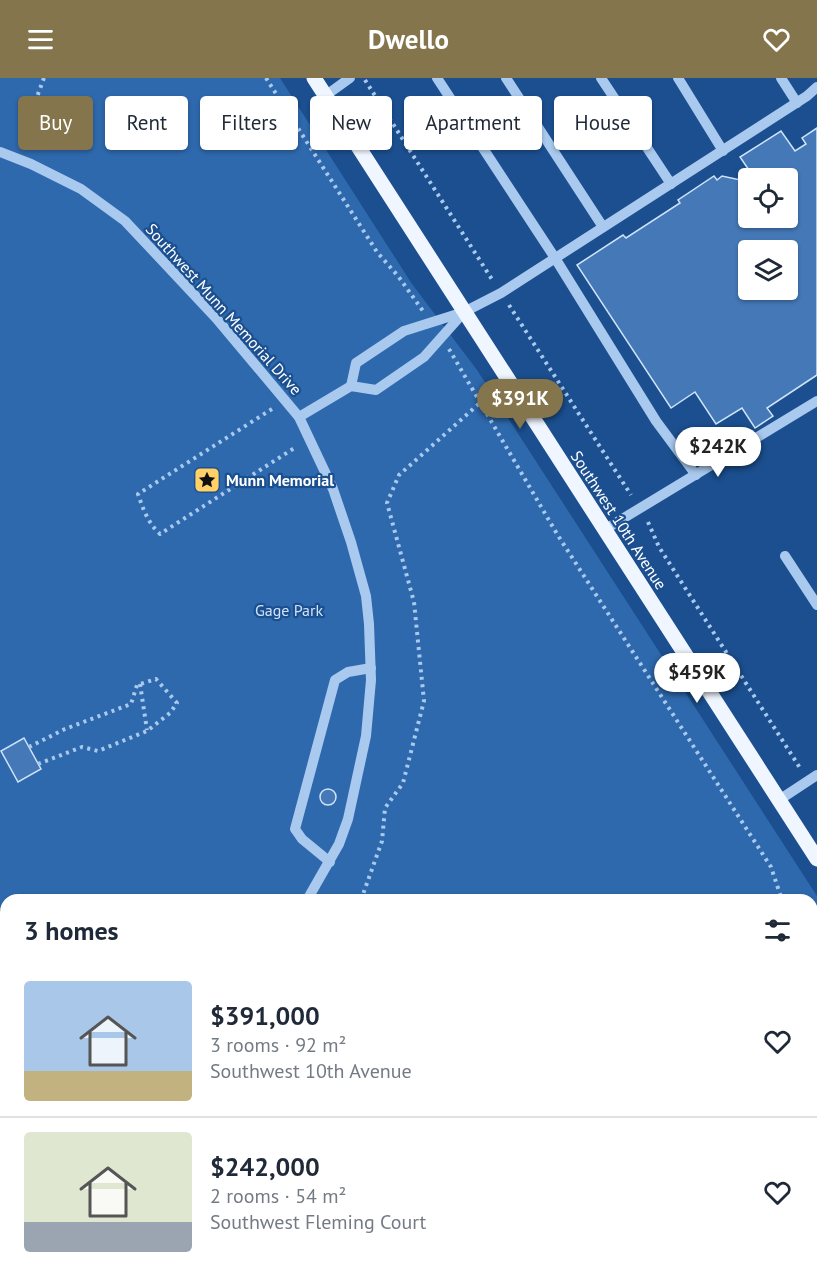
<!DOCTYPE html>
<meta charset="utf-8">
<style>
:root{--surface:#fff;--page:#f6f6f7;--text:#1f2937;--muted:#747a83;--line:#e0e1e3;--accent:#84754c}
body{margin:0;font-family:"PT Sans",sans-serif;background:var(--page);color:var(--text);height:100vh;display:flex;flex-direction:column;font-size:22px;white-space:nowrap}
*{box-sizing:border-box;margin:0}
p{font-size:20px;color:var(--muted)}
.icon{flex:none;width:33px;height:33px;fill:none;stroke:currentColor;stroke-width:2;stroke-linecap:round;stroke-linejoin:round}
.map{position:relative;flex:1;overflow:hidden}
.details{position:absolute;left:0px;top:816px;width:818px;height:386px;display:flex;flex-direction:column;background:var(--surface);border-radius:18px 18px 0 0;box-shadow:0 2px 4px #0004}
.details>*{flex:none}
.guide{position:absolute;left:18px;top:18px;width:782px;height:54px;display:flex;gap:12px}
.tools{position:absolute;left:738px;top:90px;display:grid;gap:12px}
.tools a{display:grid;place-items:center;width:60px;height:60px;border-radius:6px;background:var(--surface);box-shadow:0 2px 4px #0004;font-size:30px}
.price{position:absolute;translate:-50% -51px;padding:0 14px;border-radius:21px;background:#fff;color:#222;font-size:20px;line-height:39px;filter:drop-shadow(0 2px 3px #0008)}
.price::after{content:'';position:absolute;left:50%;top:36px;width:18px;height:14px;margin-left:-9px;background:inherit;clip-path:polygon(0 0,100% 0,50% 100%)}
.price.on{background:var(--accent);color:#fff}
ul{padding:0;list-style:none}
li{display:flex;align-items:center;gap:18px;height:150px;padding:0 24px}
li+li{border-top:2px solid var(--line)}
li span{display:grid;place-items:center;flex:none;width:168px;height:120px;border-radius:6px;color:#555}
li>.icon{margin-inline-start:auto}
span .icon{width:72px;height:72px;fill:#fffc;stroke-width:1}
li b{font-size:26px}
h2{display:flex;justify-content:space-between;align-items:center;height:72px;padding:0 24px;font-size:26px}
.pill{padding:0 21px;border-radius:6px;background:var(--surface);box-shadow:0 2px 4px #0004;font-size:21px;line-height:54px}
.pill.on{background:var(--accent);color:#fff}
header{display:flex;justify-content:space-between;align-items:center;height:78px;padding:0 24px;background:var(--accent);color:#fff;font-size:27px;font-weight:800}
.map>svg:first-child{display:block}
.green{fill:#2e69ad;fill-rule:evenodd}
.building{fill:#4478b7;stroke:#cfe3fa;stroke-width:1.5;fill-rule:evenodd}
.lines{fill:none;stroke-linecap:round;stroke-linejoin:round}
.path{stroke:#a9c9ee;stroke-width:4;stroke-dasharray:3 4.5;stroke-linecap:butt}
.minor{stroke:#a9c9ee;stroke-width:10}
.major{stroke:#f0f6ff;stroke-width:15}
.labels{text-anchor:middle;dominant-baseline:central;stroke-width:4.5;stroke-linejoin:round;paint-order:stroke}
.street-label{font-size:16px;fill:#fff;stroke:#1b4f8f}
.poi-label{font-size:16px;font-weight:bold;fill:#fff;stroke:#1b4f8f;text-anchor:start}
.park-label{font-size:16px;fill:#cfe3fa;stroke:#1b4f8f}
</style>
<header><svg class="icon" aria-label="menu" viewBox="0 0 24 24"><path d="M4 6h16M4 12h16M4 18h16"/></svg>Dwello<svg class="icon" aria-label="heart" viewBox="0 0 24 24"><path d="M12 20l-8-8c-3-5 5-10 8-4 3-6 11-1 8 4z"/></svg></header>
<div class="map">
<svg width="817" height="1201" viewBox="0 0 817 1201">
<rect width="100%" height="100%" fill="#1b4f8f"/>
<path class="green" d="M 0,0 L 280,0 L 412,206 L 477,292 L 817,818 L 817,1201 L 0,1201 ZM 6,822 L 812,822 L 812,1196 L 6,1196 Z"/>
<g class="building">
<path d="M 817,50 L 817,297 L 767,330 L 773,338 L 755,350 L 742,330 L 716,346 L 695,314 L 671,330 L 577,187 L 623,157 L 626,160 L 680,125 L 678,122 L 714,98 L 717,102 L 722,98 L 745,103 L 748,101 L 748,140 L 788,140 L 788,100 L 749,100 L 753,98 L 740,79 L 781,53 L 795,73 L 806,66 L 802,60 ZM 748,172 L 788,172 L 788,212 L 748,212 Z"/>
<path d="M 24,660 L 41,691 L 18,704 L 1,673 Z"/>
<circle cx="328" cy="719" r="8"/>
<path d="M 222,1196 L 239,1196 L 235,1201 L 230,1201 Z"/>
</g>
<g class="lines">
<g class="path">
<path d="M 266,0 L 377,174 L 398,198 L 423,233"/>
<path d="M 365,2 L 493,203"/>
<path d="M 22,59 L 44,0"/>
<path d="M 509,227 L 631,417"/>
<path d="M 449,271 L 557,456 L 771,789 L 782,822"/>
<path d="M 272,331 L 138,416 C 143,431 148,445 160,456 L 296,369"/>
<path d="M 648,444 L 659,469 L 800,690"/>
<path d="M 140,606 L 147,652"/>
<path d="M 29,669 L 65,651 L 131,626 L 137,607 L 156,601 L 177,625 L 170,635 L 147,653 L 98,673 L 82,669 L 38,686"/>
<path d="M 361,822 L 382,763 L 385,730 L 403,705 L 424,623 L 414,524 L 387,425 L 399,397 L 481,324"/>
<path d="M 812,872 L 817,877"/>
<path d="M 0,1061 L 6,1060"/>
<path d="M 294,1196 L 298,1201"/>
<path d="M 255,1201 L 259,1196"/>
</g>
<g class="minor">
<path d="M 437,0 L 555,180 L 656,343 L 696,397"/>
<path d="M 506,0 L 603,149"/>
<path d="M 601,0 L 671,106"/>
<path d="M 678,0 L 723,73"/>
<path d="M 781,0 L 797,25"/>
<path d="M 325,18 L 350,0"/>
<path d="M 0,74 L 31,86 L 81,111 L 125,143 L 216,240 L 299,339 L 333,411 L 351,464 L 366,518 L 369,546 L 371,602 L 366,658 L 348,741 L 339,766 L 307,822"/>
<path d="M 351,308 L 356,285 L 404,253 L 464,234 L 501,215 L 807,18 L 817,9"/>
<path d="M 299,339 L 351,308 L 376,312 L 424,279 L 464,234"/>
<path d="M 604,452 L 817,323"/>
<path d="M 785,478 L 817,527"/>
<path d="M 779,722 L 817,697"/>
<path d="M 330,784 L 302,761 L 295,751 L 335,602 L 348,594 L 371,590"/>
<path d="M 812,943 L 817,939"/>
<path d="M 0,1014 L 6,1014"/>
<path d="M 351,1196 L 355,1201"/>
<path d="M 438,1196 L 441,1201"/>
<path d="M 508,1196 L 511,1201"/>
<path d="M 380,1201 L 389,1196"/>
</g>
<path class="major" d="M 314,0 L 817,781"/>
</g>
<defs>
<symbol id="sight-square" viewBox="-11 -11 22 22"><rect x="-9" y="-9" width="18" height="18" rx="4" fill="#ffd166" stroke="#1b4f8f"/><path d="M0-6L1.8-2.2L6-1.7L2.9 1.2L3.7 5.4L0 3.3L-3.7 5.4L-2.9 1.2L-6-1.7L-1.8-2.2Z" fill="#111"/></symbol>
</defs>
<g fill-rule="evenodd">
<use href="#sight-square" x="192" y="387" width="30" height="30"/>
</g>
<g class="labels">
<g class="street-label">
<text transform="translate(224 231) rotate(48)">Southwest Munn Memorial Drive</text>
<text transform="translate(619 442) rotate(57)">Southwest 10th Avenue</text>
</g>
<g class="poi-label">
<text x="226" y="402">Munn Memorial</text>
</g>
<g class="park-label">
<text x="289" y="532">Gage Park</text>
</g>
</g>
</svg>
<div class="tools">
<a><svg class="icon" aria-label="locate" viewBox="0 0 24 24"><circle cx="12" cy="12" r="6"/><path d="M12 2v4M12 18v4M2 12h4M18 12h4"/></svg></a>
<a><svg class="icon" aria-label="layers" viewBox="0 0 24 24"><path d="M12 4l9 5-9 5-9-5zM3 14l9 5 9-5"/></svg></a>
</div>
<b class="price on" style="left:520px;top:352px">$391K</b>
<b class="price" style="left:718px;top:400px">$242K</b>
<b class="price" style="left:697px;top:626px">$459K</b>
<div class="guide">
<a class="pill on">Buy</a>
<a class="pill">Rent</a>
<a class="pill">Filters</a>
<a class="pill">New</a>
<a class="pill">Apartment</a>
<a class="pill">House</a>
</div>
<section class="details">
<h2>3 homes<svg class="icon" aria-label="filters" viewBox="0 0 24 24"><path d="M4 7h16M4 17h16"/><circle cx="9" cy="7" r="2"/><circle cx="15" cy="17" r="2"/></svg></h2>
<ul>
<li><span style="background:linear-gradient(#a9c7e8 75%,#c2b280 0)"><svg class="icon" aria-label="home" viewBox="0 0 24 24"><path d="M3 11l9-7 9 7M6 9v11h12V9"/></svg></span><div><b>$391,000</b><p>3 rooms · 92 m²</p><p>Southwest 10th Avenue</p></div><svg class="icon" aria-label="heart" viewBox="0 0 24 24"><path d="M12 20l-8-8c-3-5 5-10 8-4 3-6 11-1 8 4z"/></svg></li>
<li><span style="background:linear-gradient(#dfe7d0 75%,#9aa5b1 0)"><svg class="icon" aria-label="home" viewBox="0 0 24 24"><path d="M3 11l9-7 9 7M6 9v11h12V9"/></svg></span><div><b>$242,000</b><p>2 rooms · 54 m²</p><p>Southwest Fleming Court</p></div><svg class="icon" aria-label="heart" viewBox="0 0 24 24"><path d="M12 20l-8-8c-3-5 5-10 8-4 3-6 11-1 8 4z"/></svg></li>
</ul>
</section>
</div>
